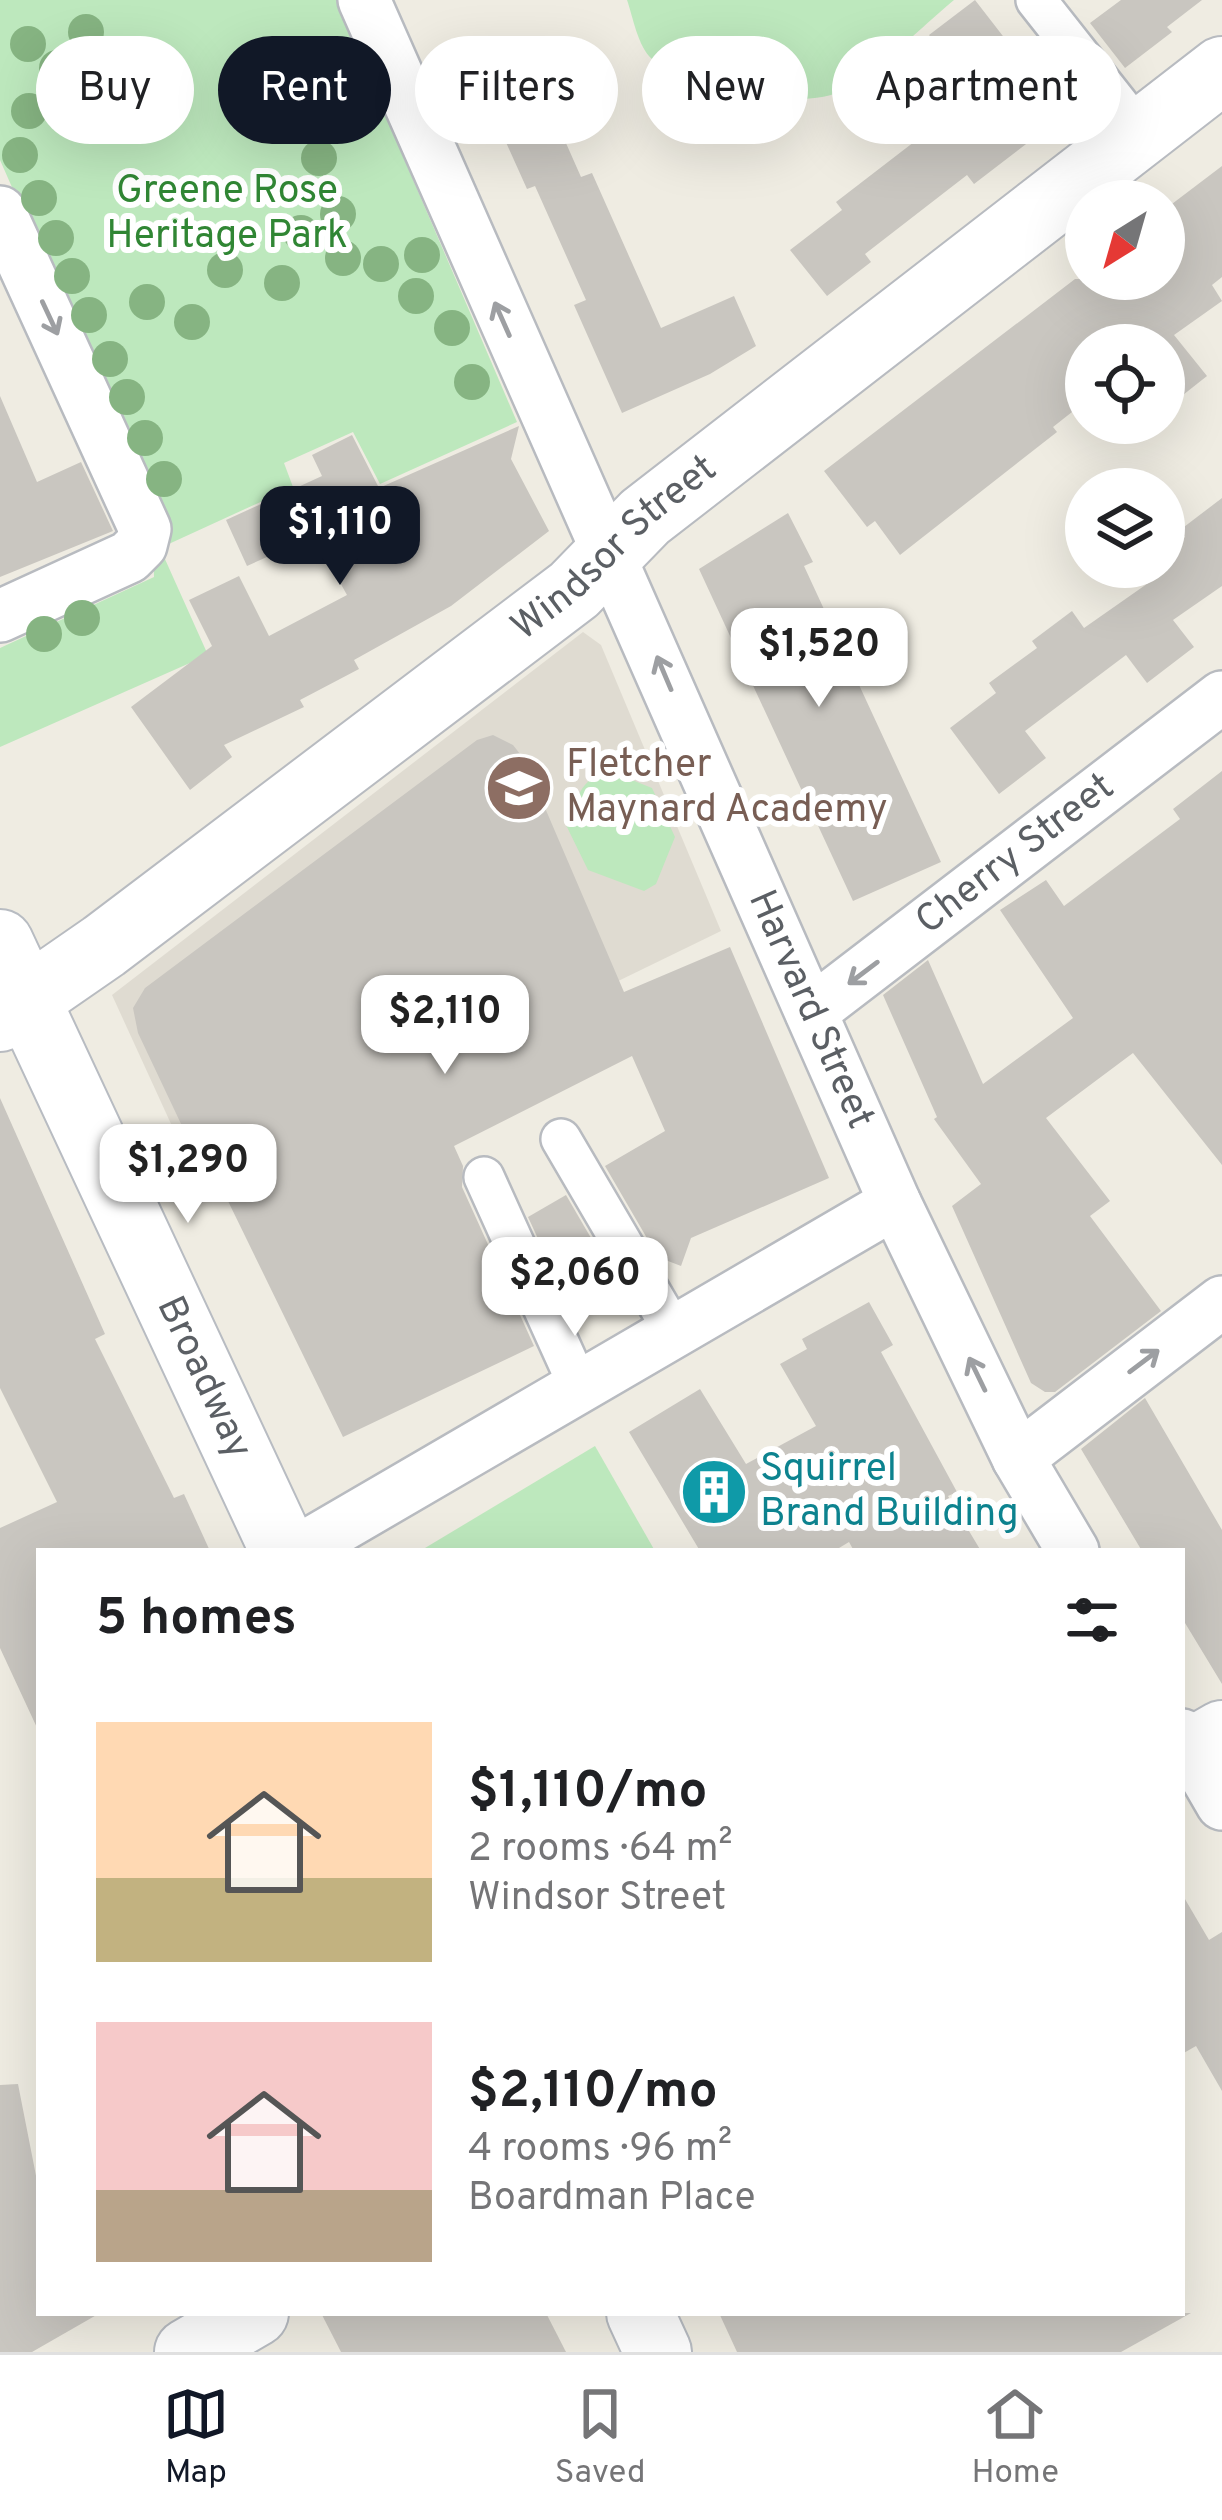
<!DOCTYPE html>
<meta charset="utf-8">
<style>
:root{--surface:#fff;--page:#f6f6f6;--text:#202124;--muted:#757577;--line:#e0e0e0;--accent:#111827}
body{margin:0;font-family:Overpass,sans-serif;background:var(--page);color:var(--text);height:100vh;display:flex;flex-direction:column;font-size:45px;white-space:nowrap}
*{box-sizing:border-box;margin:0}
p{font-size:39px;color:var(--muted)}
.icon{flex:none;width:66px;height:66px;fill:none;stroke:currentColor;stroke-width:2;stroke-linecap:round;stroke-linejoin:round}
.map{position:relative;flex:1;overflow:hidden}
.details{position:absolute;left:36px;top:1548px;width:1149px;height:768px;display:flex;flex-direction:column;background:var(--surface);border-radius:0px;box-shadow:0 12px 48px #0002}
.details>*{flex:none}
.hud{position:absolute;left:36px;top:36px;width:1152px;height:108px;display:flex;gap:24px}
.needle{width:78px;rotate:217deg}
.fabs{position:absolute;left:1065px;top:180px;display:grid;gap:24px}
.fabs a{display:grid;place-items:center;width:120px;height:120px;border-radius:50%;background:var(--surface);box-shadow:0 12px 48px #0002;font-size:60px}
.price{position:absolute;translate:-50% -102px;padding:0 27px;border-radius:24px;background:#fff;color:#222;font-size:39px;line-height:78px;filter:drop-shadow(0 3px 6px #0008)}
.price::after{content:'';position:absolute;left:50%;top:72px;width:36px;height:27px;margin-left:-18px;background:inherit;clip-path:polygon(0 0,100% 0,50% 100%)}
.price.current{background:var(--accent);color:#fff}
ul{padding:0;list-style:none}
li{display:flex;align-items:center;gap:36px;height:300px;padding:0 60px}
li span{display:grid;place-items:center;flex:none;width:336px;height:240px;border-radius:0px;color:#555}
li>.icon{margin-inline-start:auto}
span .icon{width:144px;height:144px;fill:#fffc;stroke-width:1}
li b{font-size:51px}
h2{display:flex;justify-content:space-between;align-items:center;height:144px;padding:0 60px;font-size:51px}
.pill{padding:0 42px;border-radius:54px;background:var(--surface);box-shadow:0 12px 48px #0002;font-size:42px;line-height:108px}
.pill.current{background:var(--accent);color:#fff}
.dock{display:flex;justify-content:space-around;align-items:center;height:168px;border-top:3px solid var(--line);background:var(--surface);font-size:33px;color:var(--muted)}
.dock a{display:grid;justify-items:center;gap:6px}
.dock .current{color:var(--accent)}
.map>svg:first-child{display:block}
.education{fill:#dfdbd1}
.green{fill:#bde8bd}
.building{fill:#c9c6c0}
.lines{fill:none;stroke-linecap:round;stroke-linejoin:round}
.pedestrian-casing{stroke:#b8bbc0;stroke-width:44}
.minor-casing{stroke:#b8bbc0;stroke-width:56}
.tertiary-casing{stroke:#b8bbc0;stroke-width:70}
.secondary-casing{stroke:#b8bcc2;stroke-width:70}
.pedestrian{stroke:#fff;stroke-width:39}
.minor{stroke:#fff;stroke-width:51}
.tertiary{stroke:#fff;stroke-width:66}
.secondary{stroke:#fff;stroke-width:66}
.tree{fill:#86b482}
.oneway{stroke:#9d9fa2}
.labels{text-anchor:middle;dominant-baseline:central;stroke-width:12;stroke-linejoin:round;paint-order:stroke}
.park-label{font-size:39px;fill:#308634;stroke:#fff}
.street-label{font-size:39px;fill:#5b5f64;stroke:#fff}
.education-label{font-size:39px;fill:#785e54;stroke:#fff;text-anchor:start}
.culture-label{font-size:39px;fill:#0d838f;stroke:#fff;text-anchor:start}
</style>
<div class="map">
<svg width="1222" height="2352" viewBox="0 0 1222 2352">
<rect width="100%" height="100%" fill="#efece2"/>
<path class="education" d="M 583,632 L 601,645 L 721,931 L 199,1185 L 112,995 Z"/>
<g class="green">
<path d="M 0,0 L 336,0 L 517,422 L 380,484 L 353,432 L 284,463 L 293,487 L 160,548 L 208,655 L 0,747 L 0,648 L 154,577 L 153,507 L 0,160 Z"/>
<path d="M 627,0 L 954,0 C 919,29 885,65 846,89 C 806,113 686,91 652,59 C 638,47 633,17 627,0 Z"/>
<path d="M 607,770 L 652,788 L 675,837 L 656,884 L 644,891 L 588,870 L 566,825 C 575,801 581,779 607,770 Z"/>
<path d="M 595,1446 L 655,1551 L 420,1551 Z"/>
</g>
<g class="building">
<path d="M 975,0 L 1064,115 L 974,184 L 967,175 L 865,254 L 871,262 L 827,296 L 790,250 L 842,210 L 836,202 L 975,95 L 929,35 Z"/>
<path d="M 1121,0 L 1202,0 L 1167,27 L 1172,32 L 1125,68 L 1090,23 Z"/>
<path d="M 554,116 L 581,177 L 592,173 L 661,328 L 734,296 L 756,346 L 710,374 L 622,413 L 574,305 L 586,300 L 535,186 L 527,189 L 504,138 Z"/>
<path d="M 1222,166 L 1222,277 L 1212,285 L 1222,301 L 1174,335 L 1207,376 L 1164,410 L 1164,342 L 1086,345 L 1086,401 L 1053,427 L 1057,432 L 900,555 L 875,521 L 867,527 L 824,471 L 1075,279 L 1164,279 L 1164,210 Z"/>
<path d="M 0,396 L 37,482 L 81,462 L 113,531 L 0,577 Z"/>
<path d="M 519,426 L 511,459 L 549,531 L 451,606 L 354,660 L 359,669 L 300,700 L 304,707 L 224,745 L 232,757 L 190,790 L 131,707 L 212,646 L 189,600 L 239,576 L 269,636 L 347,595 L 314,536 L 247,566 L 226,520 L 322,476 L 312,455 L 352,435 L 379,488 Z"/>
<path d="M 1222,498 L 1222,586 L 1173,620 L 1194,647 L 1147,683 L 1126,655 L 1025,731 L 1046,758 L 999,794 L 950,728 L 996,693 L 989,683 L 1037,648 L 1032,641 L 1072,611 L 1084,628 L 1164,572 L 1164,552 L 1185,537 L 1180,530 Z"/>
<path d="M 788,513 L 813,562 L 804,566 L 941,862 L 853,901 L 699,569 Z"/>
<path d="M 493,735 L 513,745 L 524,759 L 624,992 L 730,947 L 829,1178 L 691,1238 L 681,1266 L 668,1261 L 662,1264 L 605,1166 L 665,1131 L 632,1056 L 454,1146 L 463,1166 L 462,1187 L 534,1346 L 343,1437 L 208,1160 L 200,1164 L 138,1033 L 133,1008 L 145,988 L 477,740 Z"/>
<path d="M 1222,771 L 1222,1165 L 1133,1053 L 1046,1118 L 1110,1201 L 1090,1216 L 1161,1311 L 1055,1392 L 1045,1392 L 1031,1383 L 952,1206 L 981,1184 L 934,1119 L 937,1117 L 883,995 L 928,960 L 983,1084 L 1073,1018 L 1000,910 L 1046,880 L 1064,906 L 1180,819 L 1173,809 Z"/>
<path d="M 0,1098 L 105,1334 L 95,1339 L 174,1498 L 184,1494 L 210,1551 L 39,1551 L 39,1732 L 0,1648 L 0,1528 L 57,1502 L 0,1388 Z"/>
<path d="M 566,1195 L 623,1293 L 576,1321 L 528,1217 Z"/>
<path d="M 869,1302 L 893,1345 L 881,1352 L 957,1492 L 948,1496 L 981,1551 L 854,1551 L 849,1542 L 834,1551 L 700,1551 L 629,1432 L 700,1389 L 746,1464 L 816,1426 L 780,1364 L 807,1349 L 802,1339 Z"/>
<path d="M 1145,1398 L 1222,1530 L 1222,1684 L 1182,1618 L 1182,1551 L 1142,1551 L 1081,1449 Z"/>
<path d="M 1182,1894 L 1209,1940 L 1222,1932 L 1222,2091 L 1196,2046 L 1182,2054 Z"/>
<path d="M 18,2084 L 39,2191 L 39,2313 L 100,2313 L 32,2352 L 0,2352 L 0,2085 Z"/>
<path d="M 321,2313 L 546,2313 L 566,2352 L 341,2352 Z"/>
<path d="M 719,2313 L 1191,2313 L 1121,2352 L 737,2352 Z"/>
</g>
<g class="lines">
<defs>
<g id="pedestrian">
<path d="M 1036,0 L 1141,133"/>
<path d="M 561,1139 L 674,1332"/>
<path d="M 484,1177 L 579,1387"/>
</g>
<g id="minor">
<path id="s1" d="M 364,0 L 895,1203 L 1018,1458 L 1073,1551"/>
<path d="M 0,212 L 145,529 L 141,545 L 129,557 L 0,616"/>
<path id="s2" d="M 811,1012 L 1222,697"/>
<path d="M 1018,1458 L 1222,1302"/>
<path d="M 298,1551 L 895,1203"/>
<path d="M 1182,1735 L 1222,1804"/>
</g>
<g id="tertiary">
<path id="s3" d="M 0,1018 L 104,946 L 574,590 L 645,517 L 1222,70"/>
</g>
<g id="secondary">
<path id="s4" d="M 0,943 L 284,1551"/>
<path d="M 1182,1757 L 1222,1734"/>
<path d="M 640,2313 L 658,2352"/>
<path d="M 188,2352 L 255,2313"/>
</g>
</defs>
<use href="#pedestrian" class="pedestrian-casing"/>
<use href="#minor" class="minor-casing"/>
<use href="#tertiary" class="tertiary-casing"/>
<use href="#secondary" class="secondary-casing"/>
<use href="#pedestrian" class="pedestrian"/>
<use href="#minor" class="minor"/>
<use href="#tertiary" class="tertiary"/>
<use href="#secondary" class="secondary"/>
</g>
<g class="tree">
<circle cx="86" cy="32" r="18"/>
<circle cx="28" cy="44" r="18"/>
<circle cx="275" cy="65" r="18"/>
<circle cx="57" cy="68" r="18"/>
<circle cx="323" cy="84" r="18"/>
<circle cx="29" cy="111" r="18"/>
<circle cx="338" cy="118" r="18"/>
<circle cx="293" cy="119" r="18"/>
<circle cx="20" cy="155" r="18"/>
<circle cx="319" cy="158" r="18"/>
<circle cx="39" cy="198" r="18"/>
<circle cx="338" cy="214" r="18"/>
<circle cx="301" cy="233" r="18"/>
<circle cx="56" cy="238" r="18"/>
<circle cx="422" cy="255" r="18"/>
<circle cx="343" cy="258" r="18"/>
<circle cx="381" cy="264" r="18"/>
<circle cx="225" cy="270" r="18"/>
<circle cx="72" cy="276" r="18"/>
<circle cx="282" cy="283" r="18"/>
<circle cx="416" cy="296" r="18"/>
<circle cx="147" cy="302" r="18"/>
<circle cx="89" cy="315" r="18"/>
<circle cx="192" cy="322" r="18"/>
<circle cx="452" cy="328" r="18"/>
<circle cx="110" cy="359" r="18"/>
<circle cx="472" cy="382" r="18"/>
<circle cx="127" cy="397" r="18"/>
<circle cx="145" cy="438" r="18"/>
<circle cx="164" cy="479" r="18"/>
<circle cx="82" cy="618" r="18"/>
<circle cx="44" cy="634" r="18"/>
</g>
<defs><path id="oneway-shaft" d="M-6 0H5M1.5-3L5.5 0L1.5 3" fill="none" stroke-width="1.6" stroke-linecap="round" stroke-linejoin="round" transform="scale(3)"/></defs>
<g class="oneway">
<use href="#oneway-shaft" transform="translate(50 318) rotate(65)"/>
<use href="#oneway-shaft" transform="translate(502 319) rotate(-114)"/>
<use href="#oneway-shaft" transform="translate(664 673) rotate(-113)"/>
<use href="#oneway-shaft" transform="translate(863 973) rotate(143)"/>
<use href="#oneway-shaft" transform="translate(1144 1361) rotate(-37)"/>
<use href="#oneway-shaft" transform="translate(977 1374) rotate(-116)"/>
</g>
<defs>
<symbol id="school-disc" viewBox="-11 -11 22 22"><circle r="9.5" fill="#8d6e63" stroke="#fff"/><path d="M0-5L7-2L0 1L-7-2ZM-4 1L0 2.5L4 1V4Q0 6-4 4Z" fill="#fff"/></symbol>
<symbol id="building-disc" viewBox="-11 -11 22 22"><circle r="9.5" fill="#0f9aa8" stroke="#fff"/><path d="M-4-6H4V6H1V3H-1V6H-4ZM-2.5-4.3h1.7v1.8h-1.7ZM.8-4.3h1.7v1.8H.8ZM-2.5-1h1.7V.8h-1.7ZM.8-1h1.7V.8H.8Z" fill="#fff"/></symbol>
</defs>
<g fill-rule="evenodd">
<use href="#school-disc" x="481" y="750" width="76" height="76"/>
<use href="#building-disc" x="676" y="1454" width="76" height="76"/>
</g>
<g class="labels">
<g class="park-label">
<text x="227" y="192">Greene Rose<tspan x="227" dy="45">Heritage Park</tspan></text>
</g>
<g class="street-label">
<text stroke="none"><textPath href="#s3" startOffset="774">Windsor Street</textPath></text>
<text stroke="none"><textPath href="#s2" startOffset="258">Cherry Street</textPath></text>
<text stroke="none"><textPath href="#s1" startOffset="1104">Harvard Street</textPath></text>
<text stroke="none"><textPath href="#s4" startOffset="480">Broadway</textPath></text>
</g>
<g class="education-label">
<text x="566" y="766">Fletcher<tspan x="566" dy="45">Maynard Academy</tspan></text>
</g>
<g class="culture-label">
<text x="760" y="1470">Squirrel<tspan x="760" dy="45">Brand Building</tspan></text>
</g>
</g>
</svg>
<div class="fabs">
<a><svg class="needle" viewBox="-14 -14 28 28"><path d="M0-13l5 13h-10z" fill="#e53935"/><path d="M0 13l5-13h-10z" fill="#757577"/></svg></a>
<a><svg class="icon" aria-label="locate" viewBox="0 0 24 24"><circle cx="12" cy="12" r="6"/><path d="M12 2v4M12 18v4M2 12h4M18 12h4"/></svg></a>
<a><svg class="icon" aria-label="layers" viewBox="0 0 24 24"><path d="M12 4l9 5-9 5-9-5zM3 14l9 5 9-5"/></svg></a>
</div>
<b class="price current" style="left:340px;top:588px">$1,110</b>
<b class="price" style="left:819px;top:710px">$1,520</b>
<b class="price" style="left:445px;top:1077px">$2,110</b>
<b class="price" style="left:188px;top:1226px">$1,290</b>
<b class="price" style="left:575px;top:1339px">$2,060</b>
<div class="hud">
<a class="pill">Buy</a>
<a class="pill current">Rent</a>
<a class="pill">Filters</a>
<a class="pill">New</a>
<a class="pill">Apartment</a>
</div>
<section class="details">
<h2>5 homes<svg class="icon" aria-label="filters" viewBox="0 0 24 24"><path d="M4 7h16M4 17h16"/><circle cx="9" cy="7" r="2"/><circle cx="15" cy="17" r="2"/></svg></h2>
<ul>
<li><span style="background:linear-gradient(#ffd9b3 65%,#c2b280 0)"><svg class="icon" aria-label="home" viewBox="0 0 24 24"><path d="M3 11l9-7 9 7M6 9v11h12V9"/></svg></span><div><b>$1,110/mo</b><p>2 rooms · 64 m²</p><p>Windsor Street</p></div></li>
<li><span style="background:linear-gradient(#f6c9c9 70%,#b9a48a 0)"><svg class="icon" aria-label="home" viewBox="0 0 24 24"><path d="M3 11l9-7 9 7M6 9v11h12V9"/></svg></span><div><b>$2,110/mo</b><p>4 rooms · 96 m²</p><p>Boardman Place</p></div></li>
</ul>
</section>
</div>
<nav class="dock">
<a class="current"><svg class="icon" aria-label="map" viewBox="0 0 24 24"><path d="M3 6l6-2 6 2 6-2v14l-6 2-6-2-6 2zM9 4v14M15 6v14"/></svg>Map</a>
<a><svg class="icon" aria-label="saved" viewBox="0 0 24 24"><path d="M7 4h10v16l-5-4-5 4z"/></svg>Saved</a>
<a><svg class="icon" aria-label="home" viewBox="0 0 24 24"><path d="M3 11l9-7 9 7M6 9v11h12V9"/></svg>Home</a>
</nav>
